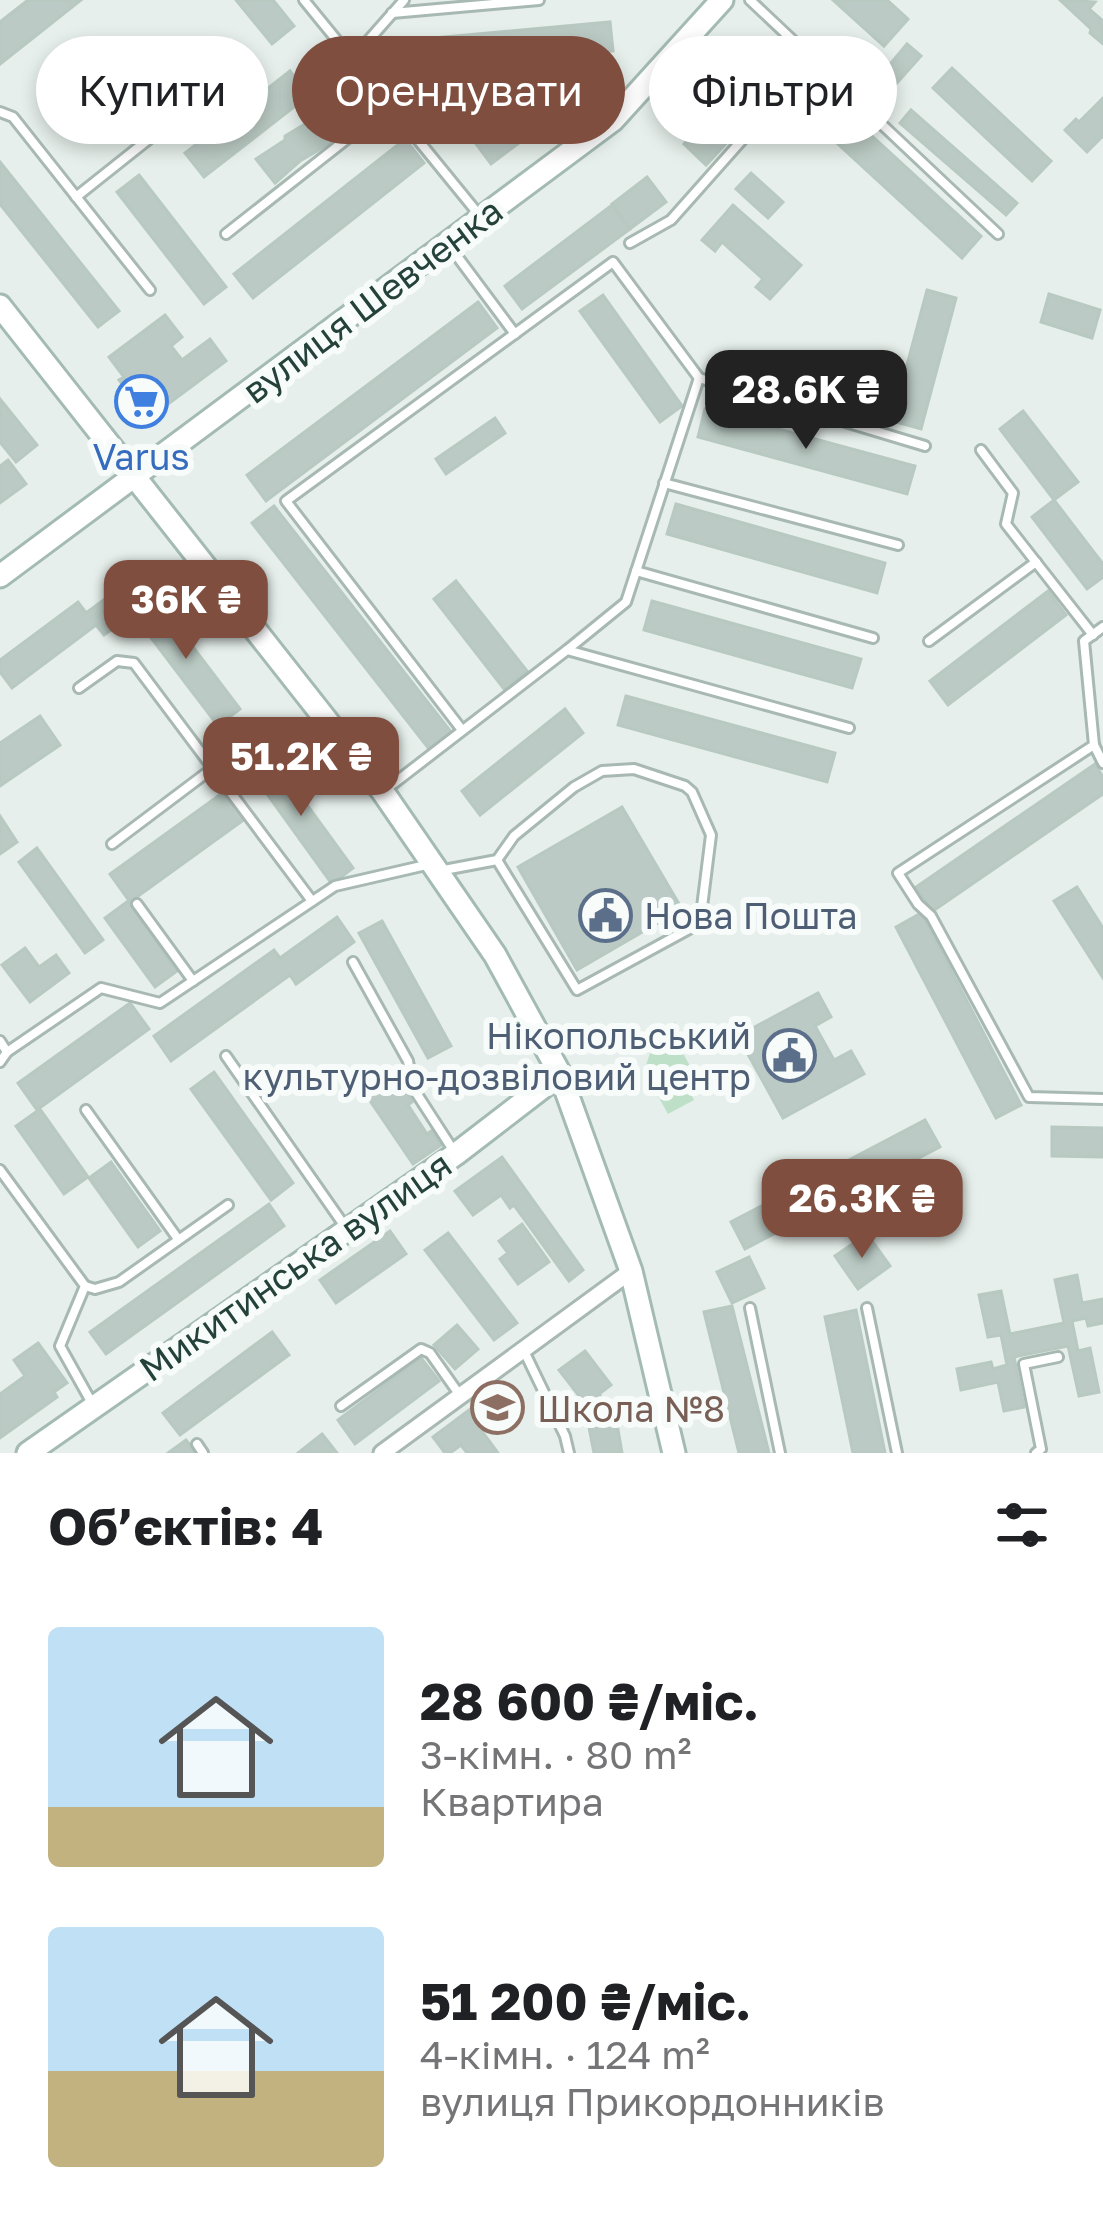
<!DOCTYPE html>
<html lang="uk">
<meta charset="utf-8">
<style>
:root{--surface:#fff;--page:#f6f6f6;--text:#202124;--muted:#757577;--accent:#7f4e3f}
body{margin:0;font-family:"Golos Text",sans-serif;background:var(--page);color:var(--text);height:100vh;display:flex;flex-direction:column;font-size:45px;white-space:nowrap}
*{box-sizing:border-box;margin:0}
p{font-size:39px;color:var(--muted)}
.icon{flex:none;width:66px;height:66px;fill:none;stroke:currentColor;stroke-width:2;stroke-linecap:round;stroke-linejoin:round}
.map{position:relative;height:1453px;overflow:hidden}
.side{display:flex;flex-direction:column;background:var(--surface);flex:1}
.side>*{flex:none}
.banner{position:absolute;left:36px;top:36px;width:1032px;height:108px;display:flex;gap:24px}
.price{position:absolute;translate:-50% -102px;padding:0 27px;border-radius:24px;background:var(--accent);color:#fff;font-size:39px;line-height:78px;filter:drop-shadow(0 3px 6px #0008)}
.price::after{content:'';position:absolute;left:50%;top:72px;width:36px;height:27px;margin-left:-18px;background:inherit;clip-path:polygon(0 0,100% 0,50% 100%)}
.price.active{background:#222;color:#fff}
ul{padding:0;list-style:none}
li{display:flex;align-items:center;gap:36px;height:300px;padding:0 48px}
li span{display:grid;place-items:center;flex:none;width:336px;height:240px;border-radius:12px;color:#555}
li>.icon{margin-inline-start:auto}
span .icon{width:144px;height:144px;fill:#fffc;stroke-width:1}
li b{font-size:51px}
h2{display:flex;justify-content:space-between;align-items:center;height:144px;padding:0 48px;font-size:51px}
.tag{padding:0 42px;border-radius:54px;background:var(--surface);box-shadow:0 6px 18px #0003;font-size:42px;line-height:108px}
.tag.active{background:var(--accent);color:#fff}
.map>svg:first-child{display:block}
.green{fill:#bfe0c8}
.building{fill:#bbcac4;stroke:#b8c9c2;stroke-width:3}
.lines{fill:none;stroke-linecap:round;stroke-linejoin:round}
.lane-casing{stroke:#a8b8b2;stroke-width:14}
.street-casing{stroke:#a8b8b2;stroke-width:21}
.secondary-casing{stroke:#a4bbb3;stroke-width:27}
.lane{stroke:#fff;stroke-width:8}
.street{stroke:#fff;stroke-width:15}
.secondary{stroke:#fff;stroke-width:21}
.labels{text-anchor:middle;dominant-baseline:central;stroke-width:12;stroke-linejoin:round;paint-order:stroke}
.street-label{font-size:36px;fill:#24423a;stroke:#f7fbf9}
.shop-label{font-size:36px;fill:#366cbe;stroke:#f7fbf9}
.service-label{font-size:36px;fill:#4e5e75;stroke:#f7fbf9;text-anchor:start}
.education-label{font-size:36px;fill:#785e54;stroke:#f7fbf9;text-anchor:start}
</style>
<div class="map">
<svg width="1103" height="1453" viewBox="0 0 1103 1453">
<rect width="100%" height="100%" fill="#e6efeb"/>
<path class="green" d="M 675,1022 L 680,1031 L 673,1036 L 697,1078 L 686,1085 L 694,1100 L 668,1114 L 644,1071 L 650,1053 L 649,1037 Z"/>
<g class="building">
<path d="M 28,0 L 81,0 L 0,64 L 0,22 Z"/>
<path d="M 236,0 L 273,0 L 294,26 L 272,44 Z"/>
<path d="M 833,0 L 887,0 L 908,19 L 884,46 Z"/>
<path d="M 1060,0 L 1095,2 L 1089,9 L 1103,21 L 1100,23 L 1103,25 L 1102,43 L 1090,33 L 1091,29 Z"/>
<path d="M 610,22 L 613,51 L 391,71 L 388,42 Z"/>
<path d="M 907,44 L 921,56 L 889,92 L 876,81 Z"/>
<path d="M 775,47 L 797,67 L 706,165 L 684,144 Z"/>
<path d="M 952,68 L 1051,161 L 1032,181 L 933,88 Z"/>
<path d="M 290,71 L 308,96 L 204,177 L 185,153 Z"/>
<path d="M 822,90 L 981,236 L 962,258 L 802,111 Z"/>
<path d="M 507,92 L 527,119 L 510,131 L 519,143 L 491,164 L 462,125 Z"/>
<path d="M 1103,98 L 1103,136 L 1087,152 L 1065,130 L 1076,119 L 1079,122 Z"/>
<path d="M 338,104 L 353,130 L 300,161 L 275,183 L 256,159 L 285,140 L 285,136 Z"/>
<path d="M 911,110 L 1017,203 L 1006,215 L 900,123 Z"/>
<path d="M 405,139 L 424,163 L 253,298 L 234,274 Z"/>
<path d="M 0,162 L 119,311 L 98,327 L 0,204 Z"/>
<path d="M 751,173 L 783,202 L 768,218 L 736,189 Z"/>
<path d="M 139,175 L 226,287 L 204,304 L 117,192 Z"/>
<path d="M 647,177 L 666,202 L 630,229 L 612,204 Z"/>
<path d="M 612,205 L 630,229 L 522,309 L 505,286 Z"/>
<path d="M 733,205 L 801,265 L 770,299 L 756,287 L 763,279 L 722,242 L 715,251 L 702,240 Z"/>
<path d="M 927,290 L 956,298 L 921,429 L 892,421 Z"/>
<path d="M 1049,294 L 1100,310 L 1092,338 L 1041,322 Z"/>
<path d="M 603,295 L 682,406 L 660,422 L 580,311 Z"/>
<path d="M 478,302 L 497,328 L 266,501 L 247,475 Z"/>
<path d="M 165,315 L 182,337 L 171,346 L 182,360 L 210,339 L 226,361 L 148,419 L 119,380 L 124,377 L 109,357 Z"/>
<path d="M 0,399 L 37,445 L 16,462 L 0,442 Z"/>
<path d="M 705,409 L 915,466 L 907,494 L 698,437 Z"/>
<path d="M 1023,411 L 1078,482 L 1054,500 L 1000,429 Z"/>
<path d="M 495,418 L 505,433 L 446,474 L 436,459 Z"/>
<path d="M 8,460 L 26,484 L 0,503 L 0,466 Z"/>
<path d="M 1054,500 L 1103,564 L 1103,577 L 1087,589 L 1032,517 Z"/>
<path d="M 676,504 L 885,563 L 877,593 L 667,534 Z"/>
<path d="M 274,506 L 451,732 L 429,749 L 252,523 Z"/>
<path d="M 456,581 L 527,671 L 504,689 L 434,599 Z"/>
<path d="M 1048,591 L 1066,615 L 948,705 L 930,681 Z"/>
<path d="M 113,593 L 130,616 L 104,635 L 96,625 L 12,688 L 0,672 L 0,660 L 78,602 L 86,613 Z"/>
<path d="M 155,597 L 240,709 L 218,726 L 133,614 Z"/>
<path d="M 652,601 L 861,659 L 852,688 L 644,630 Z"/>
<path d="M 626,696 L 835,753 L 827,782 L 618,725 Z"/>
<path d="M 565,709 L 583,733 L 480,815 L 462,791 Z"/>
<path d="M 40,716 L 60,745 L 0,786 L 0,743 Z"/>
<path d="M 270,754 L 353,868 L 332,884 L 249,769 Z"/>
<path d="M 1095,764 L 1103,777 L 1103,794 L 933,911 L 916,887 Z"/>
<path d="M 225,791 L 245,819 L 130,902 L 110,874 Z"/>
<path d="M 622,807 L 682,909 L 577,970 L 518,867 Z"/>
<path d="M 0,816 L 17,842 L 0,854 Z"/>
<path d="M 37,848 L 103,940 L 85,953 L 19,862 Z"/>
<path d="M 1077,887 L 1103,928 L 1103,978 L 1054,901 Z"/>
<path d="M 128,901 L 177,971 L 155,987 L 105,918 Z"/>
<path d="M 921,913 L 1021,1105 L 996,1118 L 896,927 Z"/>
<path d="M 337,917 L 354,942 L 296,984 L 290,975 L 171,1061 L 154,1036 L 274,950 L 280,958 Z"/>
<path d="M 382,921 L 451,1046 L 428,1058 L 359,933 Z"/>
<path d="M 25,948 L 39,967 L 56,955 L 69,973 L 30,1002 L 2,965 Z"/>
<path d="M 818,993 L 831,1017 L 815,1026 L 834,1060 L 851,1051 L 864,1074 L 783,1118 L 738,1036 Z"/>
<path d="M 130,1003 L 149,1029 L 37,1110 L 18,1083 Z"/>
<path d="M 214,1072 L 293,1183 L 271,1200 L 191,1089 Z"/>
<path d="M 393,1073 L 412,1102 L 408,1105 L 427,1134 L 431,1131 L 441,1145 L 413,1164 L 364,1092 Z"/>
<path d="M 40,1109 L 88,1177 L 64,1194 L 16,1126 Z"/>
<path d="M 925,1120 L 940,1147 L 745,1249 L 731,1222 Z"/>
<path d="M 1052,1127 L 1103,1128 L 1103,1157 L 1052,1156 Z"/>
<path d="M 502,1157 L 583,1270 L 569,1281 L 514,1205 L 510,1208 L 501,1195 L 473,1215 L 455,1191 Z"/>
<path d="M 111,1162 L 160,1231 L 138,1247 L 89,1178 Z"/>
<path d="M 269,1204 L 284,1226 L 106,1354 L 90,1332 Z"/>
<path d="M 522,1224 L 549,1262 L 518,1284 L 500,1259 L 508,1253 L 499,1241 Z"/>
<path d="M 390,1231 L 406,1254 L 336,1303 L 320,1280 Z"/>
<path d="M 448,1233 L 517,1323 L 494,1340 L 425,1250 Z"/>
<path d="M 867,1234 L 890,1266 L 858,1289 L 835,1256 Z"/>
<path d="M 749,1257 L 764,1288 L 732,1303 L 717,1272 Z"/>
<path d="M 1077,1275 L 1082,1303 L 1103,1299 L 1103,1323 L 1088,1326 L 1086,1318 L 1072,1321 L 1078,1351 L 1090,1348 L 1099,1392 L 1079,1396 L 1068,1346 L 1014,1357 L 1024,1407 L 1004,1411 L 998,1382 L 961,1390 L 957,1369 L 991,1362 L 993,1369 L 1007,1365 L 1001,1335 L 988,1337 L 979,1295 L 1001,1291 L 1010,1334 L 1064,1323 L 1055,1280 Z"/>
<path d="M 732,1306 L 769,1453 L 739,1453 L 704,1312 Z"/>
<path d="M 856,1310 L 885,1453 L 853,1453 L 825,1317 Z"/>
<path d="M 457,1325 L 478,1349 L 455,1369 L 434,1345 Z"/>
<path d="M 272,1332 L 289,1355 L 180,1435 L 163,1413 Z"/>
<path d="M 38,1343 L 67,1383 L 54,1392 L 57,1397 L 0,1438 L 0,1394 L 25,1376 L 14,1360 Z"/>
<path d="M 585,1351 L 611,1385 L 599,1394 L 606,1404 L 593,1414 L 559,1370 Z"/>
<path d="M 421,1358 L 439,1381 L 355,1444 L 338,1420 Z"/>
<path d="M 505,1383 L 519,1402 L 481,1430 L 498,1453 L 467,1453 L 461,1445 L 450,1453 L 445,1453 L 433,1437 Z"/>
<path d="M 615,1412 L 622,1453 L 594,1453 L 587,1417 Z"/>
<path d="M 322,1434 L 337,1453 L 298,1453 Z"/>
<path d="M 186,1440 L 196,1453 L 168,1453 Z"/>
</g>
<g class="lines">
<defs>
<g id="lane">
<path d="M 304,0 L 480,216"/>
<path d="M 750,0 L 998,234"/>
<path d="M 392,13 L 539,0"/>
<path d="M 352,59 L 404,0"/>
<path d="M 0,112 L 13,117 L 150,290"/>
<path d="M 76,197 L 242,65"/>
<path d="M 226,234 L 390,105"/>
<path d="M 630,243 L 671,220 L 813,60"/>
<path d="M 448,244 L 515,334"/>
<path d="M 981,450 L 1013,493 L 1006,524 L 1093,635"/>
<path d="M 664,483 L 898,545"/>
<path d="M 636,571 L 873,638"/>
<path d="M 1103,627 L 1084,641 L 1094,745 L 898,873 L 918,904 L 931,916 L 1029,1097 L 1103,1099"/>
<path d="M 929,641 L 1036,562"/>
<path d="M 567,650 L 626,602 L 699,378 L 925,446"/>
<path d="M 79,688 L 117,661 L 134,663 L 312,901"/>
<path d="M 462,730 L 286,501 L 613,262 L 699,378"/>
<path d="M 1094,745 L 1103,763"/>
<path d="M 384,791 L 567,650 L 849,728"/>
<path d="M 112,844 L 213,768"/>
<path d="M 444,870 L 497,860 L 577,990 L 700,923 L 711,835 L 692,792 L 685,786 L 634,769 L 602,771 L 574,787 L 514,836 L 497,860"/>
<path d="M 137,904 L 193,981"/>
<path d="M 353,962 L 408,1061 L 413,1088 L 455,1153"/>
<path d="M 0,1041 L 7,1052"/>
<path d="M 226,1056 L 346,1228"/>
<path d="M 0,1062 L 7,1052 L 101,988 L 160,1003 L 335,886 L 426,865"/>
<path d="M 86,1110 L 178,1239"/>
<path d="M 0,1170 L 85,1286 L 60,1346 L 93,1405"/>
<path d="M 85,1286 L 95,1289 L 119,1282 L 228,1205"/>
<path d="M 750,1308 L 780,1453"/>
<path d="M 867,1308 L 897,1453"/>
<path d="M 524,1351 L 565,1436 L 569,1453"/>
<path d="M 341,1406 L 421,1349 L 430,1353 L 459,1394"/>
<path d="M 197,1444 L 203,1453"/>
<path d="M 1036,1453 L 1041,1449 L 1024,1364 L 1058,1357"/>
</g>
<path id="street" d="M 382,1453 L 631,1271"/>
<g id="secondary">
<path d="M 0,306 L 383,792 L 495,955 L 560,1074 L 631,1271 L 674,1453"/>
<path d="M 0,576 L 613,120 L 722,0"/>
<path d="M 28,1453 L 456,1154 L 560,1074"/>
</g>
</defs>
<use href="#lane" class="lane-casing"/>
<use href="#street" class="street-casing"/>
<use href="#secondary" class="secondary-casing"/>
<use href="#lane" class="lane"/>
<use href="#street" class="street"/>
<use href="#secondary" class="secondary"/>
</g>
<defs>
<symbol id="supermarket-ring" viewBox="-11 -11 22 22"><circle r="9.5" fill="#f7fbf9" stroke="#3f7fe0" stroke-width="1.5"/><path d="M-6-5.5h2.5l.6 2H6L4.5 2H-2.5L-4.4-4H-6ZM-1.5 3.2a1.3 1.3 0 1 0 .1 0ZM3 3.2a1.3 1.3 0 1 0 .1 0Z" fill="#3f7fe0"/></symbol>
<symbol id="civic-ring" viewBox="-11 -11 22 22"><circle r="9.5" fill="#f7fbf9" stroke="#5c6f8a" stroke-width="1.5"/><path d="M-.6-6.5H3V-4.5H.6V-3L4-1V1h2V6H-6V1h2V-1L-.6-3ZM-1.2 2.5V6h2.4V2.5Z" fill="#5c6f8a"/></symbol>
<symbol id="school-ring" viewBox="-11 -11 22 22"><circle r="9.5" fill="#f7fbf9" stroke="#8d6e63" stroke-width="1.5"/><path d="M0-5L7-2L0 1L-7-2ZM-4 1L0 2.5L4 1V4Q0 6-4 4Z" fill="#8d6e63"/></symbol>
</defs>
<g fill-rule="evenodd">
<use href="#supermarket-ring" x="112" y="372" width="59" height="59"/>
<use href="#civic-ring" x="576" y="886" width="59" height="59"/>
<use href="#civic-ring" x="760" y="1026" width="59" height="59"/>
<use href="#school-ring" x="468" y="1378" width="59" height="59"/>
</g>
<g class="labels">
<g class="street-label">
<text transform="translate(372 300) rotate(-37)">вулиця Шевченка</text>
<text transform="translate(295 1266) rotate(-35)">Микитинська вулиця</text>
</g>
<g class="shop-label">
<text x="141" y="456">Varus</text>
</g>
<g class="service-label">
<text x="644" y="915">Нова Пошта</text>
<text x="751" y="1035" text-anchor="end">Нікопольський<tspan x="751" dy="41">культурно-дозвіловий центр</tspan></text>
</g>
<g class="education-label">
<text x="537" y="1408">Школа №8</text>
</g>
</g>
</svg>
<b class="price active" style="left:806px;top:452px">28.6K ₴</b>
<b class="price" style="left:186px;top:662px">36K ₴</b>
<b class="price" style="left:301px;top:819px">51.2K ₴</b>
<b class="price" style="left:862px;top:1261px">26.3K ₴</b>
<div class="banner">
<a class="tag">Купити</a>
<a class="tag active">Орендувати</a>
<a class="tag">Фільтри</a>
</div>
</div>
<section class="side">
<h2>Об’єктів: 4<svg class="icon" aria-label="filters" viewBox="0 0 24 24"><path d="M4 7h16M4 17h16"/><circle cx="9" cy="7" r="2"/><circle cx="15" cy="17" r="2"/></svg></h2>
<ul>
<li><span style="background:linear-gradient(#bfe0f5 75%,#c2b280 0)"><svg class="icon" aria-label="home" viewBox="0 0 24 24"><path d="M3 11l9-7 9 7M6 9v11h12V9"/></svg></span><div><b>28 600 ₴/міс.</b><p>3-кімн. · 80 m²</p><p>Квартира</p></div></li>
<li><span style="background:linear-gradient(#bfe0f5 60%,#c2b280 0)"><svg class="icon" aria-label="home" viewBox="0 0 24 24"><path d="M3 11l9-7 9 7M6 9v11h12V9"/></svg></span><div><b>51 200 ₴/міс.</b><p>4-кімн. · 124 m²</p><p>вулиця Прикордонників</p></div></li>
</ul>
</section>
